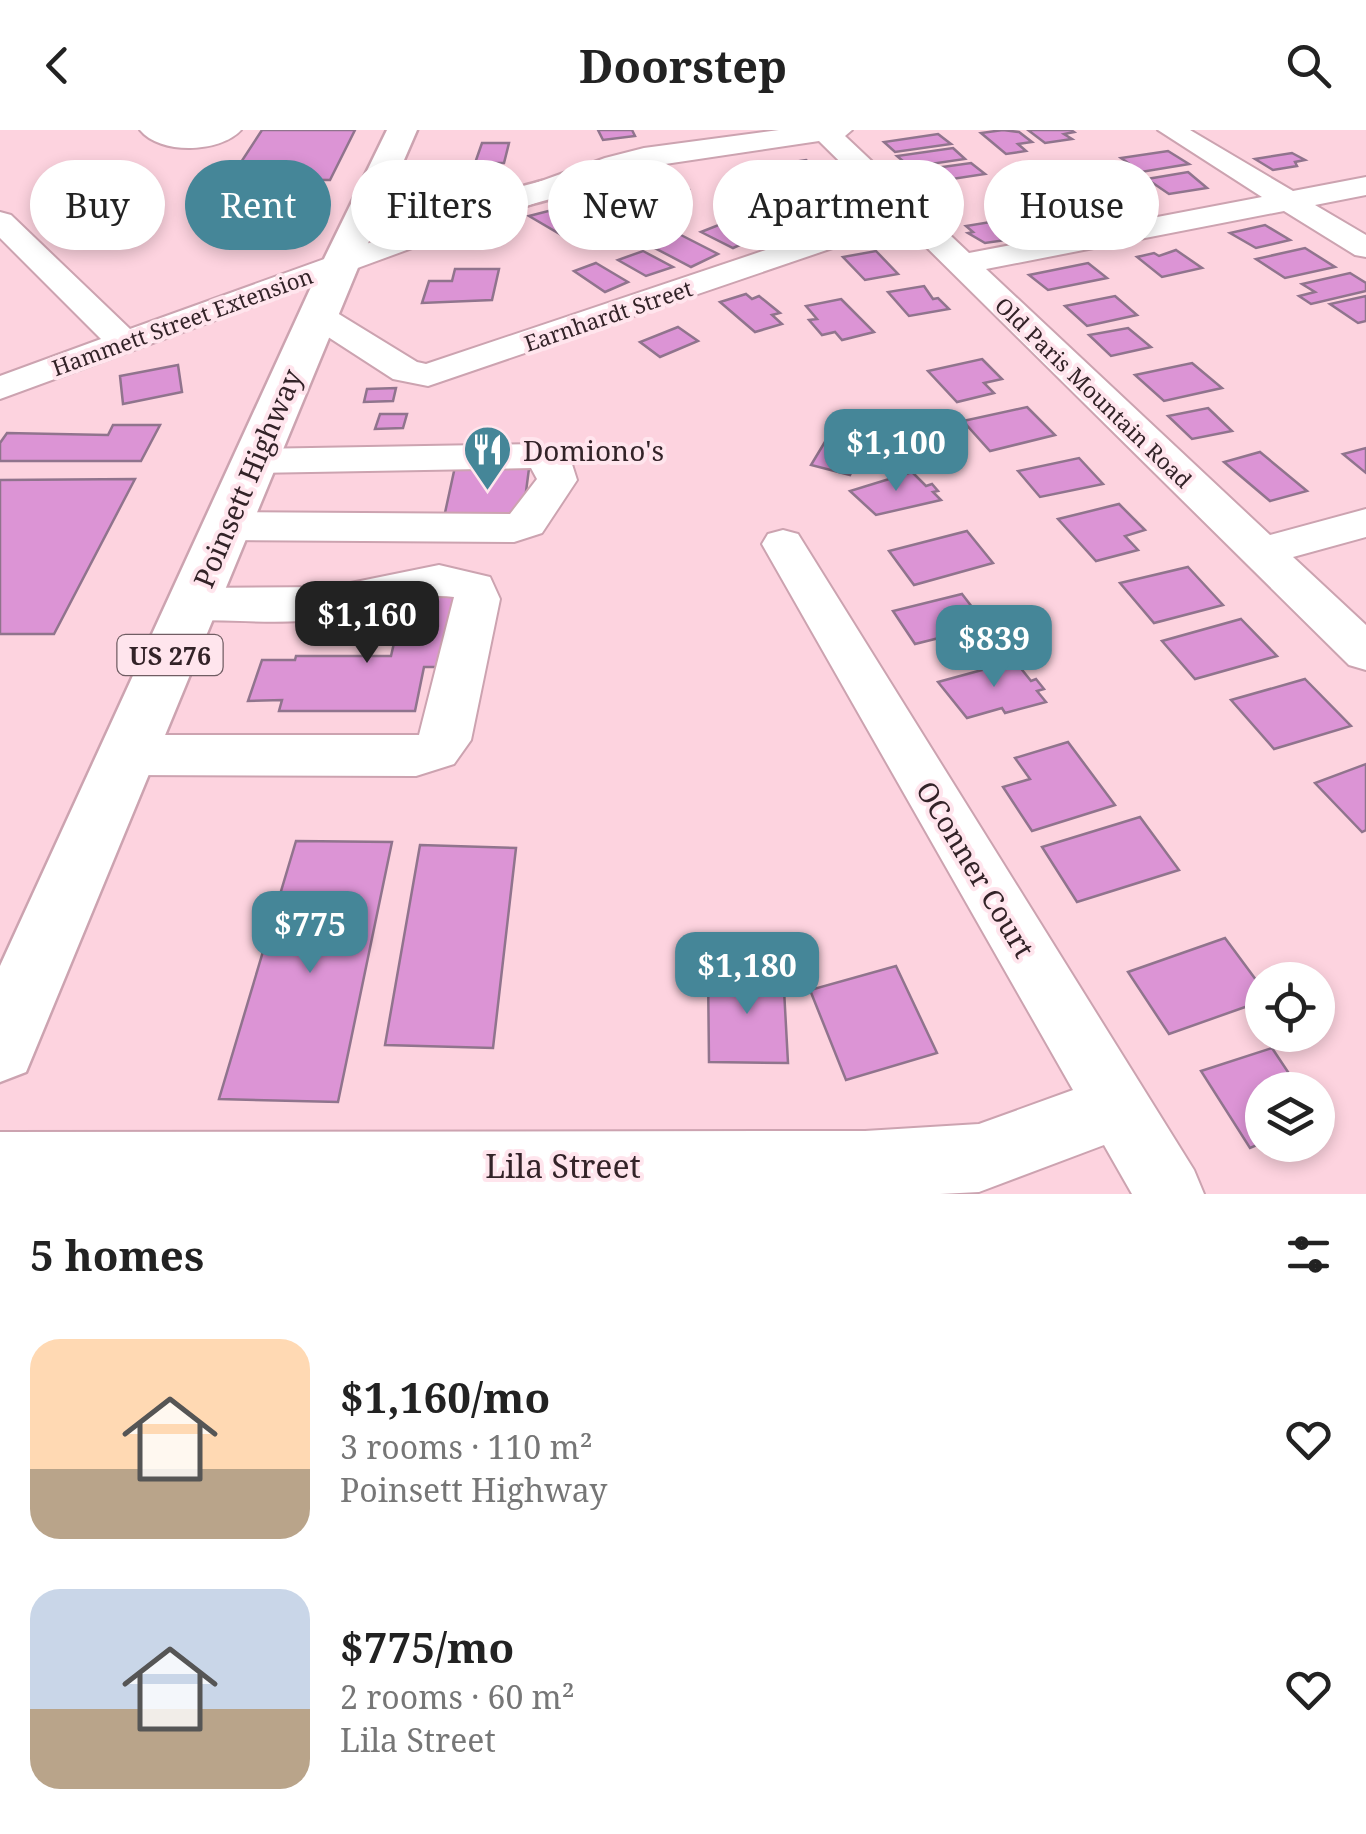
<!DOCTYPE html>
<meta charset="utf-8">
<style>
:root{--surface:#fff;--page:#f2f2f2;--text:#222;--muted:#767676;--accent:#458698}
body{margin:0;font-family:"Noto Serif",serif;background:var(--page);color:var(--text);height:100vh;display:flex;flex-direction:column;font-size:38px;white-space:nowrap}
*{box-sizing:border-box;margin:0}
p{font-size:32px;color:var(--muted)}
.icon{flex:none;width:55px;height:55px;fill:none;stroke:currentColor;stroke-width:2;stroke-linecap:round;stroke-linejoin:round}
.map{position:relative;height:1064px;overflow:hidden}
.side{display:flex;flex-direction:column;background:var(--surface);flex:1}
.side>*{flex:none}
.top-card{position:absolute;left:30px;top:30px;width:1308px;height:90px;display:flex;gap:20px}
.buttons{position:absolute;left:1245px;top:832px;display:grid;gap:20px}
.buttons a{display:grid;place-items:center;width:90px;height:90px;border-radius:50%;background:var(--surface);box-shadow:0 5px 15px #0003;font-size:50px}
.price{position:absolute;translate:-50% -85px;padding:0 22px;border-radius:20px;background:var(--accent);color:#fff;font-size:32px;line-height:65px;filter:drop-shadow(0 2px 5px #0008)}
.price::after{content:'';position:absolute;left:50%;top:60px;width:30px;height:22px;margin-left:-15px;background:inherit;clip-path:polygon(0 0,100% 0,50% 100%)}
.price.active{background:#222;color:#fff}
ul{padding:0;list-style:none}
li{display:flex;align-items:center;gap:30px;height:250px;padding:0 30px}
li span{display:grid;place-items:center;flex:none;width:280px;height:200px;border-radius:30px;color:#555}
li>.icon{margin-inline-start:auto}
span .icon{width:120px;height:120px;fill:#fffc;stroke-width:1}
li b{font-size:42px}
h2{display:flex;justify-content:space-between;align-items:center;height:120px;padding:0 30px;font-size:42px}
.tag{padding:0 35px;border-radius:45px;background:var(--surface);box-shadow:0 5px 15px #0003;font-size:35px;line-height:90px}
.tag.active{background:var(--accent);color:#fff}
header{display:flex;justify-content:space-between;align-items:center;height:130px;padding:0 30px;background:var(--surface);font-size:45px;font-weight:700}
.map>svg:first-child{display:block}
.building{fill:#dc94d5;stroke:#90748d;stroke-width:2.5}
.lines{fill:none;stroke-linecap:round;stroke-linejoin:round}
.minor-casing{stroke:#cca3b0;stroke-width:4}
.highway-casing{stroke:#cca3b0;stroke-width:5}
.minor{fill:#fff;fill-rule:evenodd}
.highway{fill:#fff;fill-rule:evenodd}
.labels{text-anchor:middle;dominant-baseline:central;stroke-width:8;stroke-linejoin:round;paint-order:stroke}
.far-street-label{font-size:22px;fill:#332328;stroke:#ffe5ed}
.shield{fill:#ffe5ed;stroke:#705d63;stroke-width:2.5}
.shield-label{font-size:25px;font-weight:bold;fill:#332328}
.poi-label{font-size:28px;fill:#332328;stroke:#ffe5ed;text-anchor:start}
.street-label{font-size:28px;fill:#332328;stroke:#ffe5ed}
.near-street-label{font-size:32px;fill:#332328;stroke:#ffe5ed}
</style>
<header><svg class="icon" aria-label="back" viewBox="0 0 24 24"><path d="M15 5l-7 7 7 7"/></svg>Doorstep<svg class="icon" aria-label="search" viewBox="0 0 24 24"><circle cx="10" cy="10" r="6"/><path d="M15 15l6 6"/></svg></header>
<div class="map">
<svg width="1366" height="1064" viewBox="0 0 1366 1064">
<rect width="100%" height="100%" fill="#fdd3df"/>
<g class="building">
<path d="M 262,0 L 355,0 L 330,50 L 230,49 Z"/>
<path d="M 598,0 L 632,0 L 635,6 L 603,10 Z"/>
<path d="M 1003,0 L 1019,2 L 1032,12 L 1018,14 L 1026,21 L 1006,24 L 981,3 Z"/>
<path d="M 1028,0 L 1071,0 L 1074,2 L 1064,4 L 1072,9 L 1045,13 Z"/>
<path d="M 938,4 L 951,14 L 895,22 L 884,12 Z"/>
<path d="M 482,13 L 509,13 L 504,33 L 475,33 Z"/>
<path d="M 953,18 L 965,29 L 910,37 L 897,26 Z"/>
<path d="M 1168,21 L 1189,34 L 1141,42 L 1121,28 Z"/>
<path d="M 1292,23 L 1305,30 L 1295,32 L 1297,36 L 1273,40 L 1255,29 Z"/>
<path d="M 806,30 L 821,45 L 767,54 L 753,38 Z"/>
<path d="M 971,33 L 985,44 L 926,53 L 914,41 Z"/>
<path d="M 1188,42 L 1207,58 L 1169,64 L 1147,49 Z"/>
<path d="M 670,50 L 688,59 L 673,65 L 676,67 L 661,70 L 644,61 L 648,59 L 644,57 Z"/>
<path d="M 1099,50 L 1110,54 L 1131,71 L 1104,76 L 1074,54 Z"/>
<path d="M 829,53 L 842,65 L 786,75 L 773,62 Z"/>
<path d="M 439,56 L 482,56 L 475,69 L 434,71 Z"/>
<path d="M 841,73 L 860,87 L 799,103 L 781,89 Z"/>
<path d="M 556,79 L 585,94 L 571,100 L 576,103 L 565,107 L 529,86 Z"/>
<path d="M 1033,85 L 1055,103 L 985,113 L 968,103 L 973,102 L 966,96 Z"/>
<path d="M 726,92 L 758,107 L 733,118 L 701,102 Z"/>
<path d="M 1265,95 L 1290,110 L 1256,118 L 1230,103 Z"/>
<path d="M 677,103 L 718,124 L 691,137 L 649,115 Z"/>
<path d="M 1305,118 L 1335,137 L 1285,148 L 1256,129 Z"/>
<path d="M 1176,120 L 1202,138 L 1162,147 L 1137,127 L 1154,123 L 1159,126 Z"/>
<path d="M 643,121 L 673,137 L 646,146 L 618,130 Z"/>
<path d="M 876,121 L 898,144 L 865,150 L 843,127 Z"/>
<path d="M 596,133 L 628,152 L 605,162 L 574,141 Z"/>
<path d="M 1088,133 L 1107,148 L 1048,160 L 1029,145 Z"/>
<path d="M 455,139 L 499,139 L 492,170 L 422,173 L 429,151 L 452,151 Z"/>
<path d="M 1350,143 L 1366,153 L 1366,161 L 1311,174 L 1299,166 L 1315,162 L 1302,154 Z"/>
<path d="M 924,156 L 933,169 L 938,168 L 949,179 L 909,186 L 888,162 Z"/>
<path d="M 746,164 L 752,169 L 759,166 L 780,183 L 772,185 L 782,194 L 755,202 L 720,172 Z"/>
<path d="M 1115,166 L 1137,185 L 1087,196 L 1065,176 Z"/>
<path d="M 1366,166 L 1366,191 L 1358,193 L 1330,174 Z"/>
<path d="M 841,169 L 874,202 L 842,210 L 835,202 L 822,205 L 809,190 L 817,189 L 806,176 Z"/>
<path d="M 678,197 L 698,211 L 660,227 L 640,212 Z"/>
<path d="M 1128,198 L 1151,217 L 1111,226 L 1089,205 Z"/>
<path d="M 982,229 L 1002,249 L 984,253 L 994,263 L 957,272 L 928,241 Z"/>
<path d="M 1192,233 L 1222,258 L 1164,271 L 1135,245 Z"/>
<path d="M 178,235 L 182,262 L 123,274 L 120,246 Z"/>
<path d="M 396,258 L 393,271 L 364,272 L 367,259 Z"/>
<path d="M 1027,277 L 1055,305 L 990,321 L 963,291 Z"/>
<path d="M 1208,278 L 1232,301 L 1192,309 L 1168,286 Z"/>
<path d="M 380,284 L 407,284 L 403,298 L 375,299 Z"/>
<path d="M 841,285 L 868,288 L 858,305 L 868,308 L 850,345 L 811,335 Z"/>
<path d="M 113,295 L 160,295 L 141,331 L 0,331 L 0,313 L 7,303 L 108,305 Z"/>
<path d="M 1366,318 L 1366,343 L 1343,324 Z"/>
<path d="M 1260,322 L 1307,361 L 1270,371 L 1224,332 Z"/>
<path d="M 1079,328 L 1103,354 L 1040,367 L 1018,341 Z"/>
<path d="M 530,331 L 522,392 L 443,392 L 456,332 Z"/>
<path d="M 912,342 L 926,356 L 932,354 L 938,361 L 933,362 L 941,370 L 876,385 L 850,361 Z"/>
<path d="M 135,349 L 54,504 L 0,504 L 0,350 Z"/>
<path d="M 1119,374 L 1145,400 L 1125,406 L 1138,420 L 1096,431 L 1058,389 Z"/>
<path d="M 967,401 L 993,433 L 914,455 L 889,421 Z"/>
<path d="M 1188,437 L 1223,475 L 1154,493 L 1120,453 Z"/>
<path d="M 459,460 L 445,537 L 424,537 L 415,581 L 279,581 L 282,570 L 248,571 L 262,530 L 295,530 L 296,526 L 391,526 L 406,461 Z"/>
<path d="M 962,464 L 999,512 L 951,525 L 939,508 L 915,514 L 893,481 Z"/>
<path d="M 1241,489 L 1277,526 L 1195,549 L 1162,511 Z"/>
<path d="M 1015,531 L 1031,551 L 1036,549 L 1044,559 L 1037,561 L 1046,572 L 1005,583 L 1002,578 L 967,588 L 938,552 Z"/>
<path d="M 1305,549 L 1351,596 L 1274,619 L 1231,570 Z"/>
<path d="M 1068,612 L 1115,675 L 1032,701 L 1003,657 L 1030,649 L 1015,628 Z"/>
<path d="M 1366,634 L 1366,700 L 1362,702 L 1315,653 Z"/>
<path d="M 1140,687 L 1179,740 L 1077,772 L 1042,717 Z"/>
<path d="M 296,711 L 392,712 L 338,972 L 219,969 Z"/>
<path d="M 420,715 L 516,718 L 493,918 L 385,915 Z"/>
<path d="M 1225,808 L 1262,858 L 1262,871 L 1169,904 L 1128,842 Z"/>
<path d="M 896,836 L 937,923 L 846,950 L 810,860 Z"/>
<path d="M 708,841 L 783,841 L 788,933 L 709,932 Z"/>
<path d="M 1272,918 L 1300,960 L 1262,960 L 1262,1013 L 1250,1018 L 1201,941 Z"/>
</g>
<g class="lines">
<defs>
<g id="minor">
<path d="M 140,0 L 241,0 C 220,23 160,25 140,0 Z"/>
<path d="M 779,0 L 852,0 L 845,6 L 969,123 L 1262,67 L 1158,0 L 1190,0 L 1293,61 L 1366,47 L 1366,65 L 1315,75 L 1366,105 L 1366,127 L 1355,125 L 1284,81 L 986,139 L 1270,405 L 1366,379 L 1366,407 L 1293,427 L 1366,495 L 1366,540 L 1349,535 L 903,94 L 428,256 L 393,249 L 305,192 L 300,185 L 305,178 L 329,178 L 417,232 L 426,234 L 888,79 L 819,11 L 625,40 L 0,269 L 0,246 L 101,209 L 0,108 L 0,82 L 11,85 L 130,199 L 605,28 L 644,18 Z"/>
<path d="M 540,314 L 570,328 L 577,350 L 542,403 L 514,412 L 226,410 L 211,406 L 205,396 L 211,386 L 226,382 L 510,384 L 537,349 L 531,338 L 254,343 L 240,340 L 234,331 L 240,322 L 254,319 Z"/>
<path d="M 783,400 L 798,404 L 1194,1040 L 1204,1064 L 1132,1064 L 1104,1015 L 979,1062 L 940,1064 L 0,1064 L 0,1002 L 865,1001 L 979,994 L 1073,960 L 762,414 L 768,404 Z"/>
<path d="M 439,435 L 490,447 L 500,469 L 471,610 L 454,634 L 416,646 L 126,645 L 108,639 L 100,625 L 108,611 L 126,605 L 419,605 L 454,467 C 412,461 373,483 332,488 C 286,495 238,490 192,490 L 176,485 L 169,474 L 176,463 L 192,458 L 331,457 Z"/>
</g>
<path id="highway" d="M 387,0 L 417,0 L 391,60 C 441,84 491,64 542,51 L 554,54 L 559,61 L 554,68 C 491,85 446,102 381,82 L 26,942 L 0,952 L 0,836 L 322,133 Z"/>
</defs>
<use href="#minor" class="minor-casing"/>
<use href="#highway" class="highway-casing"/>
<use href="#minor" class="minor"/>
<use href="#highway" class="highway"/>
</g>
<defs>
<symbol id="restaurant-pin" viewBox="-11 -11 22 30"><path d="M0 17L-7.5 6A9.5 9.5 0 1 1 7.5 6Z" fill="#458698" stroke="#ffe5ed"/><path d="M-5-6h1v4h1v-4h1v4h1v-4h1v5L-1.5 .5V6h-2V.5L-5-1ZM5-6V6H3V1.5H1.5Q1.5-4 5-6Z" fill="#fff"/></symbol>
</defs>
<g fill-rule="evenodd">
<use href="#restaurant-pin" x="460" y="292" width="55" height="75"/>
</g>
<g class="labels">
<g class="far-street-label">
<text transform="translate(608 185) rotate(-19)">Earnhardt Street</text>
<text transform="translate(182 191) rotate(-20)">Hammett Street Extension</text>
<text transform="translate(1094 262) rotate(44)">Old Paris Mountain Road</text>
</g>
<rect class="shield" x="117.5" y="505" width="105" height="40" rx="8"/>
<g class="shield-label">
<text x="170" y="525">US 276</text>
</g>
<g class="poi-label">
<text x="523" y="320">Domiono's</text>
</g>
<g class="street-label">
<text transform="translate(247 348) rotate(-67)">Poinsett Highway</text>
<text transform="translate(976 739) rotate(59)">OConner Court</text>
</g>
<g class="near-street-label">
<text x="563" y="1035">Lila Street</text>
</g>
</g>
</svg>
<div class="buttons">
<a><svg class="icon" aria-label="locate" viewBox="0 0 24 24"><circle cx="12" cy="12" r="6"/><path d="M12 2v4M12 18v4M2 12h4M18 12h4"/></svg></a>
<a><svg class="icon" aria-label="layers" viewBox="0 0 24 24"><path d="M12 4l9 5-9 5-9-5zM3 14l9 5 9-5"/></svg></a>
</div>
<b class="price" style="left:896px;top:364px">$1,100</b>
<b class="price active" style="left:367px;top:536px">$1,160</b>
<b class="price" style="left:994px;top:560px">$839</b>
<b class="price" style="left:310px;top:846px">$775</b>
<b class="price" style="left:747px;top:887px">$1,180</b>
<div class="top-card">
<a class="tag">Buy</a>
<a class="tag active">Rent</a>
<a class="tag">Filters</a>
<a class="tag">New</a>
<a class="tag">Apartment</a>
<a class="tag">House</a>
</div>
</div>
<section class="side">
<h2>5 homes<svg class="icon" aria-label="filters" viewBox="0 0 24 24"><path d="M4 7h16M4 17h16"/><circle cx="9" cy="7" r="2"/><circle cx="15" cy="17" r="2"/></svg></h2>
<ul>
<li><span style="background:linear-gradient(#ffd9b3 65%,#b9a48a 0)"><svg class="icon" aria-label="home" viewBox="0 0 24 24"><path d="M3 11l9-7 9 7M6 9v11h12V9"/></svg></span><div><b>$1,160/mo</b><p>3 rooms · 110 m²</p><p>Poinsett Highway</p></div><svg class="icon" aria-label="heart" viewBox="0 0 24 24"><path d="M12 20l-8-8c-3-5 5-10 8-4 3-6 11-1 8 4z"/></svg></li>
<li><span style="background:linear-gradient(#c9d6e8 60%,#b9a48a 0)"><svg class="icon" aria-label="home" viewBox="0 0 24 24"><path d="M3 11l9-7 9 7M6 9v11h12V9"/></svg></span><div><b>$775/mo</b><p>2 rooms · 60 m²</p><p>Lila Street</p></div><svg class="icon" aria-label="heart" viewBox="0 0 24 24"><path d="M12 20l-8-8c-3-5 5-10 8-4 3-6 11-1 8 4z"/></svg></li>
</ul>
</section>
